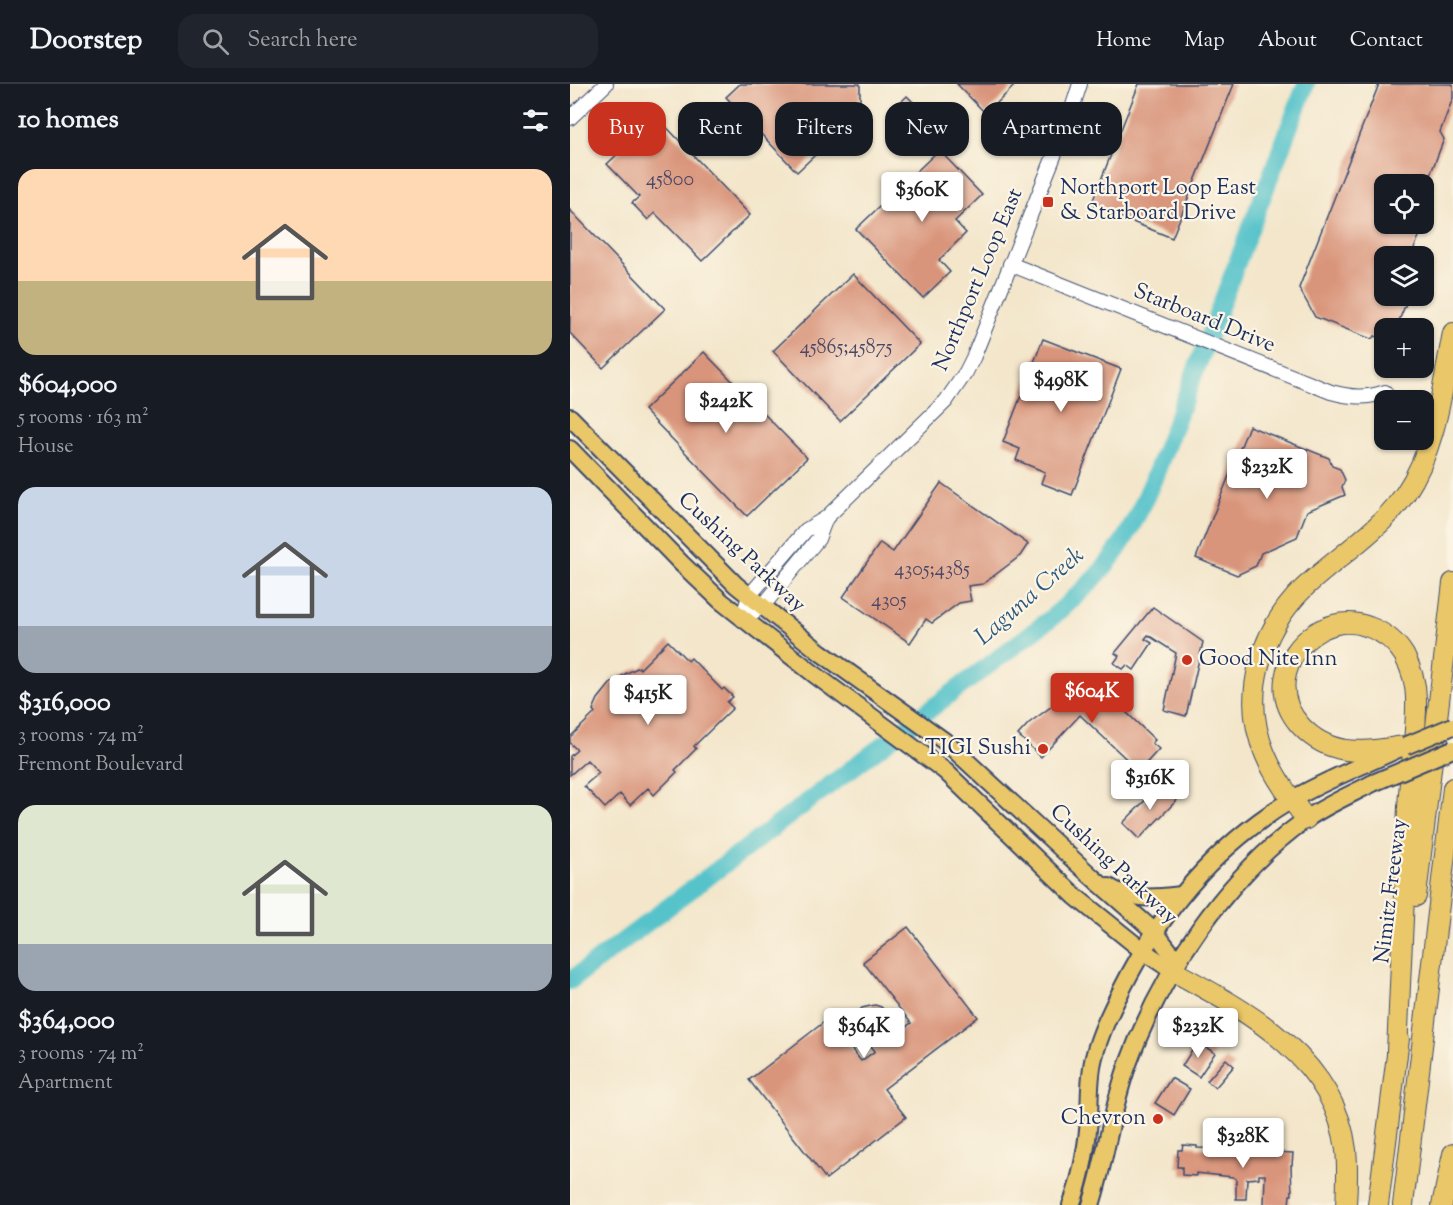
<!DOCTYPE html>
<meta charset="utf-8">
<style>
:root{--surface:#171b24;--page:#20242c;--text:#f1f3f6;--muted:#9ea1a6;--line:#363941;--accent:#c8321e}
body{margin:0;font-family:"Sorts Mill Goudy",serif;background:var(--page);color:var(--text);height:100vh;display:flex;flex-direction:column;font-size:22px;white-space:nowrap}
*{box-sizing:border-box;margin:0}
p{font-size:20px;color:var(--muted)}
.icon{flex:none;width:33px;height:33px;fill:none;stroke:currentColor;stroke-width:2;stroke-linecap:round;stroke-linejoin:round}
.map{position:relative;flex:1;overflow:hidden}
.details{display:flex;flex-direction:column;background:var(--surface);width:570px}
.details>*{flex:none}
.banner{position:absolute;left:18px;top:18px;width:570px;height:54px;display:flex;gap:12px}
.buttons{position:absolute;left:804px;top:90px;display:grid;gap:12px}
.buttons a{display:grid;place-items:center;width:60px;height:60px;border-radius:12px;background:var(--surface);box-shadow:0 2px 4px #0004;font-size:30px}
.price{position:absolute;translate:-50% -51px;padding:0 14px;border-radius:6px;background:#fff;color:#222;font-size:20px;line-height:39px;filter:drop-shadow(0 2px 3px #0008)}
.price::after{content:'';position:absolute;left:50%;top:36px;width:18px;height:14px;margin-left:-9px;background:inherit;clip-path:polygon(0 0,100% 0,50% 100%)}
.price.active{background:var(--accent);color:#fff}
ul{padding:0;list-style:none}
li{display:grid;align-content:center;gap:12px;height:318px;padding:0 18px}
li span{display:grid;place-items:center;height:186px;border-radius:18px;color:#555}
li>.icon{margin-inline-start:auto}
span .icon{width:108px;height:108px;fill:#fffc;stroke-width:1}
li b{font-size:26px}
h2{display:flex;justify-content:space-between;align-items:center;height:72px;padding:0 18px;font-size:26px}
.chip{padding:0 21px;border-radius:18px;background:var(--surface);box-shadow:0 2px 4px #0004;font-size:21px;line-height:54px}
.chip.active{background:var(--accent);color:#fff}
header{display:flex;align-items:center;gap:36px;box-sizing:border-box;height:84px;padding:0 30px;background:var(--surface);border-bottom:2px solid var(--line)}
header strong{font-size:28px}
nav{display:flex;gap:33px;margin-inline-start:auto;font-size:21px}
.search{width:420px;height:54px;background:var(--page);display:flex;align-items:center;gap:15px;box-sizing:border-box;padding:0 21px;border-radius:18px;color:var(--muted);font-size:22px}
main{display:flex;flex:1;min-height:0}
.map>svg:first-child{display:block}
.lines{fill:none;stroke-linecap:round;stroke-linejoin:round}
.river{stroke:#56c3ca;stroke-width:18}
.building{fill:#d9957c}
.minor-casing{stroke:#3b4a6e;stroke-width:16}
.major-casing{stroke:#3b4a6e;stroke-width:20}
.highway-casing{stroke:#3b4a6e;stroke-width:22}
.minor{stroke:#fff;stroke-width:14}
.major{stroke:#eac769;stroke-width:16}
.highway{stroke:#eac769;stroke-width:20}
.major-bridge-casing{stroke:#3b4a6e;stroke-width:20;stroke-linecap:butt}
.major-bridge{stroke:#eac769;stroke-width:16}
.poi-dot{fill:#c8321e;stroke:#fcf5e5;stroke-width:2}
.labels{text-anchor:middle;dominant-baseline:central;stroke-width:4.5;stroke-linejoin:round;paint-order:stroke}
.number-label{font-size:20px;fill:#4a4866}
.poi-label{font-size:22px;fill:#1b2f5e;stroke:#fcf5e5;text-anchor:start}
.street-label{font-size:22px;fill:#1b2f5e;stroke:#fcf5e5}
.water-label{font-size:24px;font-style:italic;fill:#2d5b7e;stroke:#fcf5e5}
</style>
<header>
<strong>Doorstep</strong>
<div class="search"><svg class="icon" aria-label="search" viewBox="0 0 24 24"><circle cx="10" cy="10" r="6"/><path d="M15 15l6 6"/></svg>Search here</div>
<nav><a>Home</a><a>Map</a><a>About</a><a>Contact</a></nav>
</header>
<main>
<section class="details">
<h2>10 homes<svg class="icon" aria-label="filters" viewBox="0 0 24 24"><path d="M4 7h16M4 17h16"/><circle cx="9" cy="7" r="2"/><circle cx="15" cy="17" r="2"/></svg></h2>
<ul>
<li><span style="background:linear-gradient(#ffd9b3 60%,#c2b280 0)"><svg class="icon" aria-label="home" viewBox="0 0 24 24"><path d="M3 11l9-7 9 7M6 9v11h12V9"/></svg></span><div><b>$604,000</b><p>5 rooms · 163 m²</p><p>House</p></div></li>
<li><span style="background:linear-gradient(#c9d6e8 75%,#9aa5b1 0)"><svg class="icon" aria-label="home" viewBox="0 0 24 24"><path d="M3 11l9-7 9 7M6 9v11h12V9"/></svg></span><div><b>$316,000</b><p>3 rooms · 74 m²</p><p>Fremont Boulevard</p></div></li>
<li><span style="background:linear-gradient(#dfe7d0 75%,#9aa5b1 0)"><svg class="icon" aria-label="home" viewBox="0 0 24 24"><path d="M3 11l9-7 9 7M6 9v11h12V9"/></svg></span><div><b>$364,000</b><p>3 rooms · 74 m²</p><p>Apartment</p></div></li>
</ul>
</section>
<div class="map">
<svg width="883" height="1121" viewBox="0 0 883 1121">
<rect width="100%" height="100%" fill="#fcf5e5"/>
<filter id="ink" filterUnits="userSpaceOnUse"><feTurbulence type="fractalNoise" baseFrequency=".0167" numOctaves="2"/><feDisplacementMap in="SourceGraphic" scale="12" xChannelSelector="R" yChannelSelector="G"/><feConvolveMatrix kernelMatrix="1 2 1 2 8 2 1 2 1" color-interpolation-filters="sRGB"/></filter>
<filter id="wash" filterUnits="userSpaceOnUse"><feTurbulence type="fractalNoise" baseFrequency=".008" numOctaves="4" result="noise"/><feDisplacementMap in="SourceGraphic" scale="24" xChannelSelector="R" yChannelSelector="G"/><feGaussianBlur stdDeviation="1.35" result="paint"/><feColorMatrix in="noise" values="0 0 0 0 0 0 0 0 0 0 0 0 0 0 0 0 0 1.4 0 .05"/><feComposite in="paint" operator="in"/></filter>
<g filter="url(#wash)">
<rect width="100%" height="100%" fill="#f3e6cb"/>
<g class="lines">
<path class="river" d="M 0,897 L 480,535 C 505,514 530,492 548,465 C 563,443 574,418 584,394 L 736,0"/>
</g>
<g id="blocks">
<g class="building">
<path d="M 170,0 L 290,0 L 290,15 L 283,21 L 290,29 L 227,88 L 156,13 Z"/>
<path d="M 387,0 L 446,0 L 416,30 Z"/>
<path d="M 569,0 L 664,0 L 602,154 L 521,121 Z"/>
<path d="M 809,0 L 883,0 L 883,14 L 870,48 L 874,55 L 854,107 L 854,100 L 814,100 L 814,140 L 854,140 L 854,108 L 861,123 L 841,172 L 814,172 L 814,212 L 839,212 L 826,244 L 814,244 L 814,254 L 811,255 L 805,252 L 801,255 L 745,233 L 729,204 Z"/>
<path d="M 337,12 L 343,18 L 333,28 L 327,22 Z"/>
<path d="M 86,32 L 180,131 L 132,177 L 85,129 L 78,136 L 62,119 L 69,113 L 37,80 L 53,65 L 45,57 L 65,42 L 70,47 Z"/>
<path d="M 369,66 L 412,111 L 385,137 L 396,149 L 369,176 L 380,188 L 353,214 L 286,145 Z"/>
<path d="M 0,126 L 95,225 L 33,284 L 0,249 Z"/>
<path d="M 283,190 L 350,260 L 270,337 L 203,267 Z"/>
<path d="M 473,255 L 551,285 L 502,411 L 471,399 L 475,388 L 446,376 L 450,365 L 433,358 Z"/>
<path d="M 134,268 L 237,374 L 177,432 L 74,326 Z"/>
<path d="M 679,342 L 759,374 L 762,382 L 770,385 L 775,396 L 772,403 L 775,411 L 737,427 L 727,453 L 691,469 L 686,482 L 667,491 L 626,474 Z"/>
<path d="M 371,399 L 458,460 L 450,472 L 413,500 L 398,502 L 401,517 L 389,519 L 362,539 L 356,535 L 340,559 L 273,513 L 310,459 L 323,468 Z"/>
<path d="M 583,523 L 633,558 L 616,632 L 594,626 L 606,569 L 578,551 L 575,555 L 582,559 L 564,586 L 557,581 L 553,585 L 544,579 L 549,572 L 545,569 Z"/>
<path d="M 98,557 L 118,577 L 121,574 L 152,606 L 154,604 L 163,613 L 157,618 L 163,624 L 124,662 L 126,665 L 105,686 L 107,688 L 84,711 L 78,704 L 60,721 L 50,710 L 35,724 L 14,702 L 29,689 L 17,676 L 0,691 L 0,672 L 7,666 L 0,659 L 0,653 L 25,629 L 23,626 L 28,615 L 40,600 L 55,590 L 69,583 L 70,585 Z"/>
<path d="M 523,592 L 557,625 L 555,627 L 585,656 L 582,659 L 589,665 L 569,687 L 510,631 L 471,673 L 448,651 L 459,639 Z"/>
<path d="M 591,700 L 607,716 L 569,755 L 553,739 Z"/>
<path d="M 338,843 L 408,933 L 314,1005 L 336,1033 L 256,1095 L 179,996 L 258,935 L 291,977 L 305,967 L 297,957 L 299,955 L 288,948 L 285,942 L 287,929 L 292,924 L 305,921 L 311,923 L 316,928 L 319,939 L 321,938 L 329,948 L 341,939 L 293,878 Z"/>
<path d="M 627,958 L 645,969 L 629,993 L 612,982 Z"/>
<path d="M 656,975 L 664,982 L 645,1004 L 637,997 Z"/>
<path d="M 601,994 L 620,1005 L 604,1031 L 585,1019 Z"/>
<path d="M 613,1061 L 627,1062 L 627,1064 L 662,1065 L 662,1062 L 677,1062 L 677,1065 L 684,1065 L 684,1067 L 723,1069 L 722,1081 L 721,1081 L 722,1111 L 720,1111 L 719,1121 L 694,1121 L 695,1091 L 689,1091 L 689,1094 L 677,1095 L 676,1115 L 666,1115 L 666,1095 L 663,1093 L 626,1089 L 626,1092 L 612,1091 L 612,1083 L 607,1083 L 608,1066 L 612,1066 Z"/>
</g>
</g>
</g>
<g filter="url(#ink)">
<use href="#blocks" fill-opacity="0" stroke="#3b4a6e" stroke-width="1.5"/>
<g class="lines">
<defs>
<g id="minor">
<path d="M 0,34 L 36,0"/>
<path d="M 440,180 L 761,308 C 780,313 796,315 815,308"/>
<path d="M 172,535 L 179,512 L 236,446 L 256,434 L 376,317 L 396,288 L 404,272 L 498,37 L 510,0"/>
<path d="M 172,535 L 192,523 L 248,455 L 256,434"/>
</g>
<g id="major">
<path d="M 0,333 L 166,501 L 250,568 L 377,659 L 521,792 L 585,848 L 601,869 L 603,887"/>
<path d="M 0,365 L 112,480 L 151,517 L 244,590 L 375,687 L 506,813 L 573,867 L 603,887"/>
<path d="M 539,803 C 562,817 585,814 611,811"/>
<path d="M 501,1121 C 511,1097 518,1058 519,1032 C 520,1012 519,992 524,973 C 530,949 541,927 552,905 C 591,827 647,760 723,715 C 756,696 792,682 826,666"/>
<path d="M 521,1121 C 536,1075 541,1026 558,980 C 591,889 656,793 735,736 C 756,721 780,711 803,699"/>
</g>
<g id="highway">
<path d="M 736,735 C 721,715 705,694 695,670 C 670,612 691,545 735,503 C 768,472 809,448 835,410 C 867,363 872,304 883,249"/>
<path d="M 846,812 L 883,499"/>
<path d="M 603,887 C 676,927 765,973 776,1066 C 778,1084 777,1103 776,1121"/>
<path d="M 827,968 C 831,886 834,804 838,723 C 840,687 847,649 846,614 C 846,599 841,584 834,571 C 826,558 813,548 799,543 C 762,528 721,557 715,595 C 710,632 743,661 776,666 C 795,669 817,664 835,662"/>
<path d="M 808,1121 L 829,955"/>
<path d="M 833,1121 L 883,704"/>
<path d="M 872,1121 L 883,1070"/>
</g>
</defs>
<use href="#minor" class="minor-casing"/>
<use href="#major" class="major-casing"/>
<use href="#highway" class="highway-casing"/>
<use href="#minor" class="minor"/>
<use href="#major" class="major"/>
<use href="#highway" class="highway"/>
<defs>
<g id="major-bridge">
<path d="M 835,662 L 883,642"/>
<path d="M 803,699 L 883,665"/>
</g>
</defs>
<use href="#major-bridge" class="major-bridge-casing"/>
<use href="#major-bridge" class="major-bridge"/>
</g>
</g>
<g class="poi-dot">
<rect x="472" y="112" width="12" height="12" rx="3"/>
<circle cx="617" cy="576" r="6"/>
<circle cx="473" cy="665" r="6"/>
<circle cx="588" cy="1035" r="6"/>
</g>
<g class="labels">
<g class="number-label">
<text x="100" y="96">45800</text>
<text x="276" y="264">45865;45875</text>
<text x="362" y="486">4305;4385</text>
<text x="319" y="517">4305</text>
</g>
<g class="poi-label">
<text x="490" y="105">Northport Loop East<tspan x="490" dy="25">&amp; Starboard Drive</tspan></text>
<text x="629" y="576">Good Nite Inn</text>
<text x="461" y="665" text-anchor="end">TIGI Sushi</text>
<text x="576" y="1035" text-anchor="end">Chevron</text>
</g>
<g class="street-label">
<text transform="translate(409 196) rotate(-67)">Northport Loop East</text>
<text transform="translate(634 235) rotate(22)">Starboard Drive</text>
<text transform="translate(171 469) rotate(43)">Cushing Parkway</text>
<text transform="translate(543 781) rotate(43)">Cushing Parkway</text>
<text transform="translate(822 807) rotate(-83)">Nimitz Freeway</text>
</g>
<g class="water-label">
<text transform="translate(460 513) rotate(-41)">Laguna Creek</text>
</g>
</g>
</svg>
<div class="buttons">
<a><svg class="icon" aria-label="locate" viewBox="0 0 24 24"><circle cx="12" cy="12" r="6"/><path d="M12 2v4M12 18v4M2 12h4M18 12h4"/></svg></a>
<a><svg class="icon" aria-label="layers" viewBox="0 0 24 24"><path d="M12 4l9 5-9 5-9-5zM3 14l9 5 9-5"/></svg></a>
<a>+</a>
<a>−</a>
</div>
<b class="price" style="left:352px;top:139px">$360K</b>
<b class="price" style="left:491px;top:329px">$498K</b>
<b class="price" style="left:156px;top:350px">$242K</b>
<b class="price" style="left:697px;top:416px">$232K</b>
<b class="price active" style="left:522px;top:640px">$604K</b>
<b class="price" style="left:78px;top:642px">$415K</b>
<b class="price" style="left:580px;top:727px">$316K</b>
<b class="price" style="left:294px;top:975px">$364K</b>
<b class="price" style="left:628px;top:975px">$232K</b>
<b class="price" style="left:673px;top:1085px">$328K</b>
<div class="banner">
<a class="chip active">Buy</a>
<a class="chip">Rent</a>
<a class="chip">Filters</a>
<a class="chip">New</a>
<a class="chip">Apartment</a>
</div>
</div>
</main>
